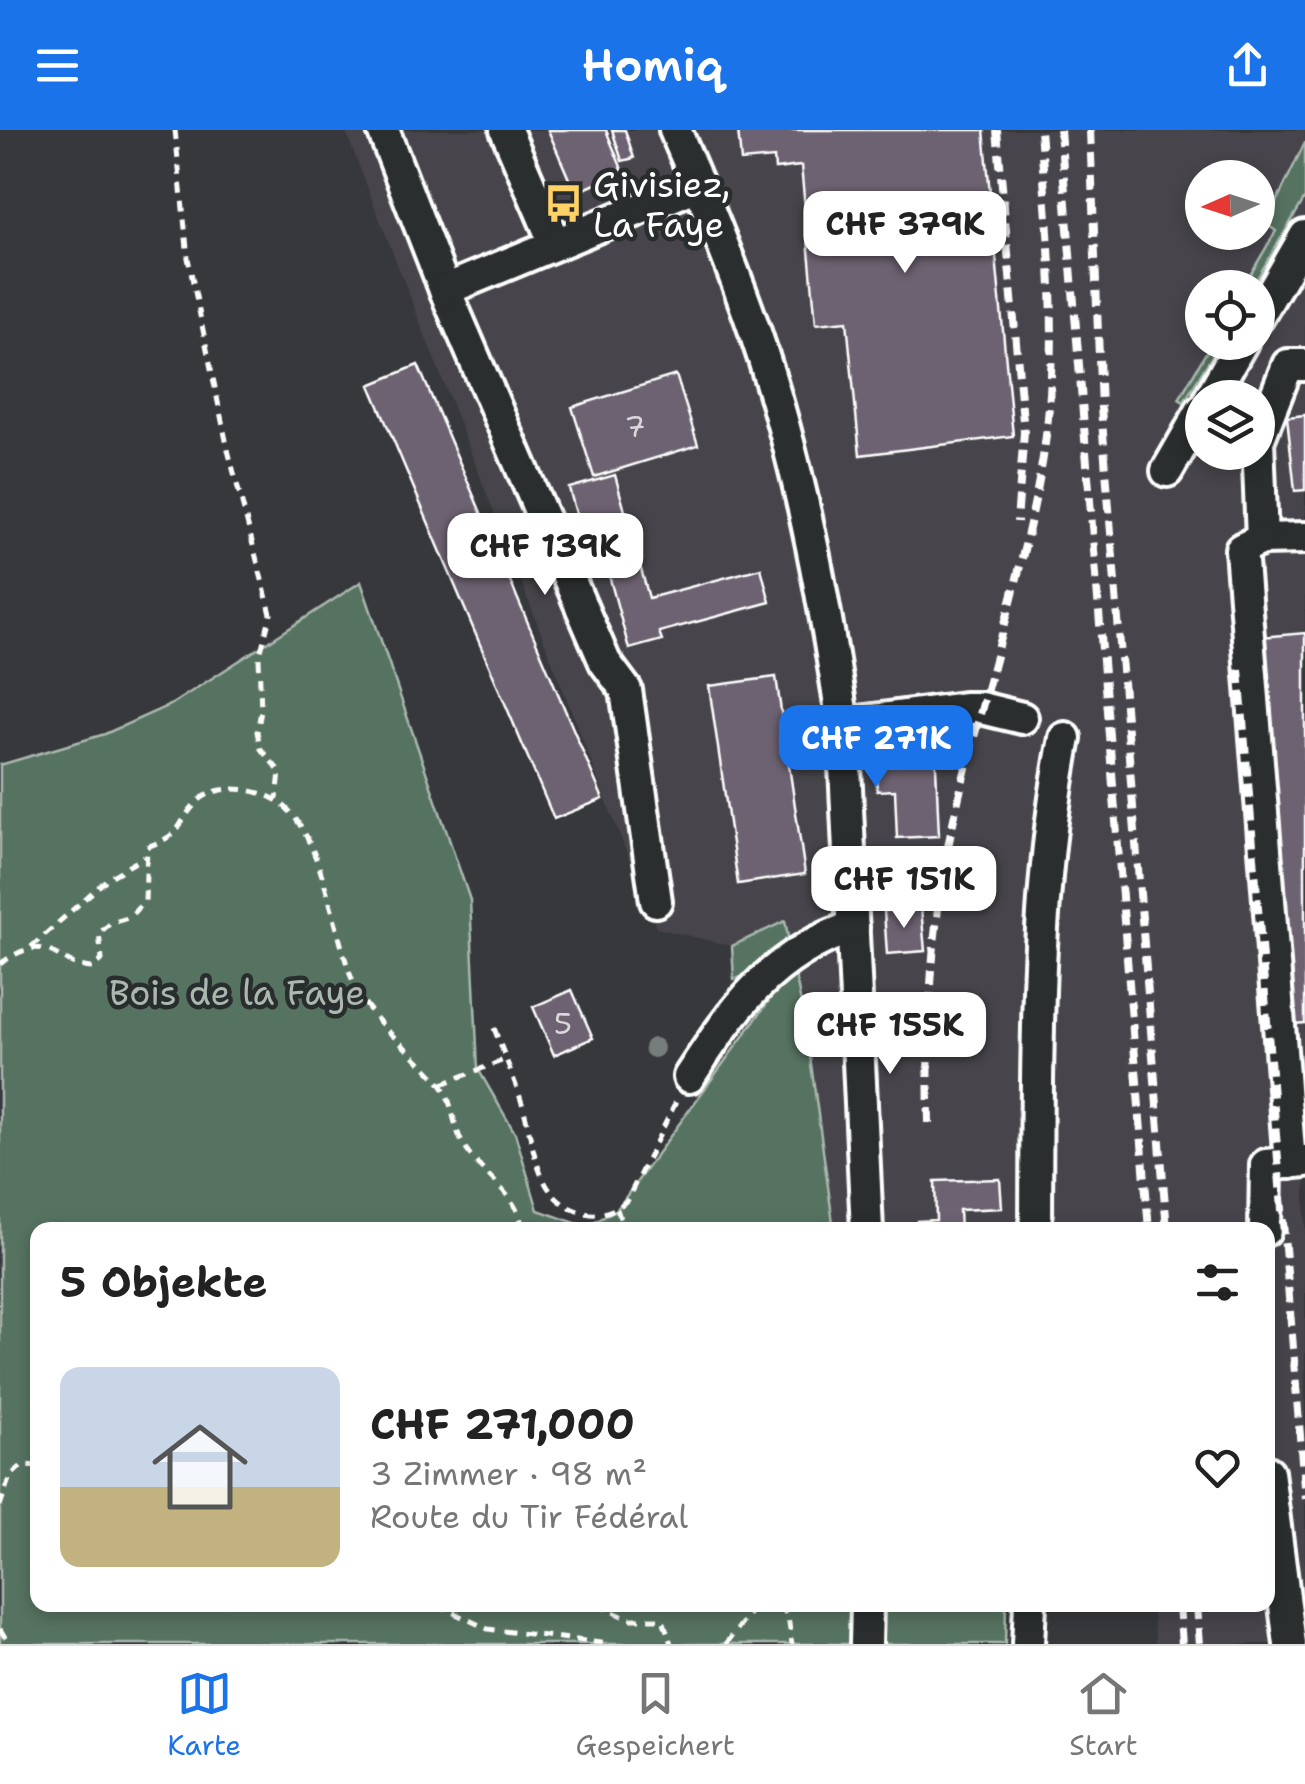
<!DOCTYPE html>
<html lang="de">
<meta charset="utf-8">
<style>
:root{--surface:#fff;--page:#f2f2f2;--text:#222;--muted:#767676;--line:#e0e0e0;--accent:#1a73e8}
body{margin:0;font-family:"Shantell Sans",sans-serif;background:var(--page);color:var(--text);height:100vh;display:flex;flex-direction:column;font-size:38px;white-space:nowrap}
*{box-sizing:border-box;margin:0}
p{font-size:32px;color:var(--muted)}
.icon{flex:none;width:55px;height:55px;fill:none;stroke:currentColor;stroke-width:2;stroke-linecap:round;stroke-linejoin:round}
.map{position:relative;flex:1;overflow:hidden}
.drawer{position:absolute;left:30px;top:1092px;width:1245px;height:390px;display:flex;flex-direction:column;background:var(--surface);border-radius:20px;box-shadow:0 5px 15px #0003}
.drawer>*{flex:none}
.needle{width:65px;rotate:267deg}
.fabs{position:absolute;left:1185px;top:30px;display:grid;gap:20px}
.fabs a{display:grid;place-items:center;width:90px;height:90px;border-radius:50%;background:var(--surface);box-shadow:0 5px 15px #0003;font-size:50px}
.price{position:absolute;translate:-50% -85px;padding:0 22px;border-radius:20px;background:#fff;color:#222;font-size:32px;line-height:65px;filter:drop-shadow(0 2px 5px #0008)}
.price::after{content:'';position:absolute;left:50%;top:60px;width:30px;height:22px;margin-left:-15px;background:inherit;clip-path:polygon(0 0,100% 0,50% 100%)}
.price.current{background:var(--accent);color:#fff}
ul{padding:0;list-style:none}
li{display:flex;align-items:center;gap:30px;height:250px;padding:0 30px}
li span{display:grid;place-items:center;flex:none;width:280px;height:200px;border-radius:20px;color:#555}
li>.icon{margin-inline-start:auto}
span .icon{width:120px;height:120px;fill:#fffc;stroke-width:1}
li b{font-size:42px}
h2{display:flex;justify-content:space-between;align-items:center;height:120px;padding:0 30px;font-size:42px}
header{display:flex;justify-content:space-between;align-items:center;height:130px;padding:0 30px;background:var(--accent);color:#fff;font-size:45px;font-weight:600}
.tab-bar{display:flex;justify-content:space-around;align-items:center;height:140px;border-top:2px solid var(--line);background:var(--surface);font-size:28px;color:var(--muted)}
.tab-bar a{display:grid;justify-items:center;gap:5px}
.tab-bar .current{color:var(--accent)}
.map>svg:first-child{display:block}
.built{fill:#47454b;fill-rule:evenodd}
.green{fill:#567260;stroke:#aab8b0;stroke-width:2.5}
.building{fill:#6d6271;stroke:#fff;stroke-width:2.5}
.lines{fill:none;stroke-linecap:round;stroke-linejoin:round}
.minor-casing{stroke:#fff;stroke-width:38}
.path{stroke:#fff;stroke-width:5;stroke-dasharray:10 8;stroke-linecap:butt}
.minor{stroke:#2a2d2e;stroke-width:30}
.rail{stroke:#fff;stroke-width:8;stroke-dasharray:15 8;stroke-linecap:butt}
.tree{fill:#767e7b}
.labels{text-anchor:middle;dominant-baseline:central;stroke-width:9;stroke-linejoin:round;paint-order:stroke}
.number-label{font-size:30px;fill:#dad8dc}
.poi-label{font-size:35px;fill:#fff;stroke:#2a2d2e;text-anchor:start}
.park-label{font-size:35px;fill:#aab8b0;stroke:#2a2d2e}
</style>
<header><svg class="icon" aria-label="menu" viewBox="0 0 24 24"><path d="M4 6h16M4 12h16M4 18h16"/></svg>Homiq<svg class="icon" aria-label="share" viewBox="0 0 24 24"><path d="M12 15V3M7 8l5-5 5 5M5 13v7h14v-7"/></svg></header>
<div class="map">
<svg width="1305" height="1514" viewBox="0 0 1305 1514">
<rect width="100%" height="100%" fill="#37383b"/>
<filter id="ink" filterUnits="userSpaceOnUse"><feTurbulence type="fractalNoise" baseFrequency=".01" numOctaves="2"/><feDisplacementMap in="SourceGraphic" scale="20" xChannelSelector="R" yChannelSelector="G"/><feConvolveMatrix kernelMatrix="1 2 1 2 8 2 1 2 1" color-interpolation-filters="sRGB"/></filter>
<g filter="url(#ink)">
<path class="built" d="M 345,0 L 1305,0 L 1305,1514 L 1156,1514 L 1152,1475 L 1268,1475 L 1268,1100 L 834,1100 L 807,905 L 784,791 L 732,816 L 656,798 ZM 1202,48 L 1258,48 L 1258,102 L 1202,102 ZM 1202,158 L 1258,158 L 1258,212 L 1202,212 ZM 1202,268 L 1258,268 L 1258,322 L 1202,322 Z"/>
<g class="green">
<path d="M 1305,12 L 1305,68 L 1252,157 L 1243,157 L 1276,101 L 1266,94 Z"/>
<path d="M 1212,212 L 1220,213 L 1184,272 L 1179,269 Z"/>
<path d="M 361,452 L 470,770 L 478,939 L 515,1003 L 538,1080 L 587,1097 L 617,1079 L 771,868 L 756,843 L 734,849 L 732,816 L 785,791 L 807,905 L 834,1100 L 38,1100 L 38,1475 L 1006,1475 L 1005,1514 L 0,1514 L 0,635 L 105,604 L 172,574 Z"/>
</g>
<g class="building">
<path d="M 548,0 L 606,0 L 623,42 L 575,63 Z"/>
<path d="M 612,0 L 625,0 L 634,28 L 622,31 Z"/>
<path d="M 738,0 L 984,0 L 1013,306 L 860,325 L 847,191 L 816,194 L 801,36 L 775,39 L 774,28 L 741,31 Z"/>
<path d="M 418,235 L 603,669 L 554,689 L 370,255 Z"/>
<path d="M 676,245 L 698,315 L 594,347 L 572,277 Z"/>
<path d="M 1305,285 L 1305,360 L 1295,361 L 1287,287 Z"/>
<path d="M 615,345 L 649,468 L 761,438 L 770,472 L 659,502 L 662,510 L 629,519 L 600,412 L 585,416 L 569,358 Z"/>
<path d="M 1305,503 L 1305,893 L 1294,894 L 1261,507 Z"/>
<path d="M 776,547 L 805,744 L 738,754 L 709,556 Z"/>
<path d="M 935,612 L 939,706 L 897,708 L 895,660 L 877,661 L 875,615 Z"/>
<path d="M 921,778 L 925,821 L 887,824 L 884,781 Z"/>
<path d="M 572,860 L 593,908 L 554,925 L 533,877 Z"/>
<path d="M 1000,1049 L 1002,1078 L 959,1080 L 960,1100 L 917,1100 L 917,1091 L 936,1090 L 935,1051 Z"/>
</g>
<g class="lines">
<defs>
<g id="minor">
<path d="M 383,0 L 445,160 L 605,532 L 626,560 L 656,771"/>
<path d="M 506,0 L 555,114"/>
<path d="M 675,0 C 703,65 731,132 754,199 C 798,327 823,461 843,594 L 867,1100"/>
<path d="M 445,160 L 698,55"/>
<path d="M 1258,187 L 1305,106"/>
<path d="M 1305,235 L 1288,235 L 1258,311 L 1262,409 L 1305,408"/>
<path d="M 1210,268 L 1242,212"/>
<path d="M 1167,341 L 1202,280"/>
<path d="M 1262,409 L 1241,419 L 1290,1033"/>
<path d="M 843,594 L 964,578 L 981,578 L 1022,588"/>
<path d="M 689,947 C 734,878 771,824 853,797"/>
<path d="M 1036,1100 C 1037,936 1034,769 1065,608"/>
<path d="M 1265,1100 L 1266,1035 L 1305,1031"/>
<path d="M 1268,1342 L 1290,1514"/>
<path d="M 866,1514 L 867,1475"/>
<path d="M 1028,1514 L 1030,1475"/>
</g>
</defs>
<use href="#minor" class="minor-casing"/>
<g class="path">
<path d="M 175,0 L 188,128 L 228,320 L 271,484 L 259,528 L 261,581 L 257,602 L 261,619 L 280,642 L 277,669"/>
<path d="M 31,817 L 107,749 L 144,727"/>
<path d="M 0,834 C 52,797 52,836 93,838 L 102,830 L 99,803 L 111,793 L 128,788 L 145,771 L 147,717 C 185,703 174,697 196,673 C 215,653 251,657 274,669 C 322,694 333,805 354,854 C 371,893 411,919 438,951 C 453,967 452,995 463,1014 C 480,1045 518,1062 523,1100"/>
<path d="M 494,898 C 503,922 513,946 521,970 C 535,1012 533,1072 585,1083 C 600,1087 617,1080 627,1070 L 676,972"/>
<path d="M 442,954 L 504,930"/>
<path d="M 617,1079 L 624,1100"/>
<path d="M 0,1376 L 10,1346 L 23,1335 L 38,1336"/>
<path d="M 437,1475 L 488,1499 L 609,1514"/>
<path d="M 597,1475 L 629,1489 L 663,1489 L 671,1514"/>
<path d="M 781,1475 L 788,1487 L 792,1514"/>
<path d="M 0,1499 L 9,1514"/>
<path d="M 726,1514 L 756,1475"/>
</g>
<use href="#minor" class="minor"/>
<g class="rail">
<path d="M 997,0 L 1024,302 L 1017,392"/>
<path d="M 1060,0 L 1149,1100"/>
<path d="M 1090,0 L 1101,278 L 1167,1100"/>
<path d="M 1239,539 L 1305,1369"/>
<path d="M 929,993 C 927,903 930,811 947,722 C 972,593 1018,469 1041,339 C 1061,226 1049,114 1040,0"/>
<path d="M 1179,1475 L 1182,1514"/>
<path d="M 1197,1475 L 1200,1514"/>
</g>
</g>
<circle class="tree" cx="654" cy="918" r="10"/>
</g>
<defs>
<symbol id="bus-bare" viewBox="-9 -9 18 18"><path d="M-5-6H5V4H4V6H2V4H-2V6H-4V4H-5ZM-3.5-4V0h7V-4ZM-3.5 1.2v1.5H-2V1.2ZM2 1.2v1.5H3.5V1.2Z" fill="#ffd166" stroke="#2a2d2e" stroke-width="2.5" paint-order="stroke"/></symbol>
</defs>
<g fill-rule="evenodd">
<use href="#bus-bare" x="536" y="46" width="55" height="55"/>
</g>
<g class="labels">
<g class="number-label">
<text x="635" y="296">7</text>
<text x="563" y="893">5</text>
</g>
<g class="poi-label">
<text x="593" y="54">Givisiez,<tspan x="593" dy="40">La Faye</tspan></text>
</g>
<g class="park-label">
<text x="237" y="862">Bois de la Faye</text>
</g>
</g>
</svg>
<div class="fabs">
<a><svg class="needle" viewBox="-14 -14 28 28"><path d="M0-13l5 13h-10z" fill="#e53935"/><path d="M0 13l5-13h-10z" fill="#767676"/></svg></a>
<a><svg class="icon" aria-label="locate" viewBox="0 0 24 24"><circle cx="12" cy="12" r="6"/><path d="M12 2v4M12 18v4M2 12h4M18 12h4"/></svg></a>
<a><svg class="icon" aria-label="layers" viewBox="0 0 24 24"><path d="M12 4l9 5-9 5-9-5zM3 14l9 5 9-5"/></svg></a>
</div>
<b class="price" style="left:905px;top:146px">CHF 379K</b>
<b class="price" style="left:545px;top:468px">CHF 139K</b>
<b class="price current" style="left:876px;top:660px">CHF 271K</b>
<b class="price" style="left:904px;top:801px">CHF 151K</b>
<b class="price" style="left:890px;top:947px">CHF 155K</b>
<section class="drawer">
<h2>5 Objekte<svg class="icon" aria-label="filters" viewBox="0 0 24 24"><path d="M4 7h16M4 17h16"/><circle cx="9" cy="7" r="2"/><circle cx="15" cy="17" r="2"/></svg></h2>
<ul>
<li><span style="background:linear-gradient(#c9d6e8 60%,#c2b280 0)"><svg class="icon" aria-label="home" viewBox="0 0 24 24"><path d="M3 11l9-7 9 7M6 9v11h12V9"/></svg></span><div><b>CHF 271,000</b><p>3 Zimmer · 98 m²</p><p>Route du Tir Fédéral</p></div><svg class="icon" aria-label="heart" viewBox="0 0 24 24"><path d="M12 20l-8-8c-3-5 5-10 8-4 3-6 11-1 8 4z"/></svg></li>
</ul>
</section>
</div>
<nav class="tab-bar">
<a class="current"><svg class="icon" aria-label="map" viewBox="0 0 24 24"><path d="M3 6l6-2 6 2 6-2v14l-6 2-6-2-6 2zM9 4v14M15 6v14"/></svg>Karte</a>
<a><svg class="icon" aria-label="saved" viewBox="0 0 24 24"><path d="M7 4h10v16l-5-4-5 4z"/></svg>Gespeichert</a>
<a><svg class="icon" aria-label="home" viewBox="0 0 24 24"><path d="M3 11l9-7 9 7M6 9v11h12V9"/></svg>Start</a>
</nav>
